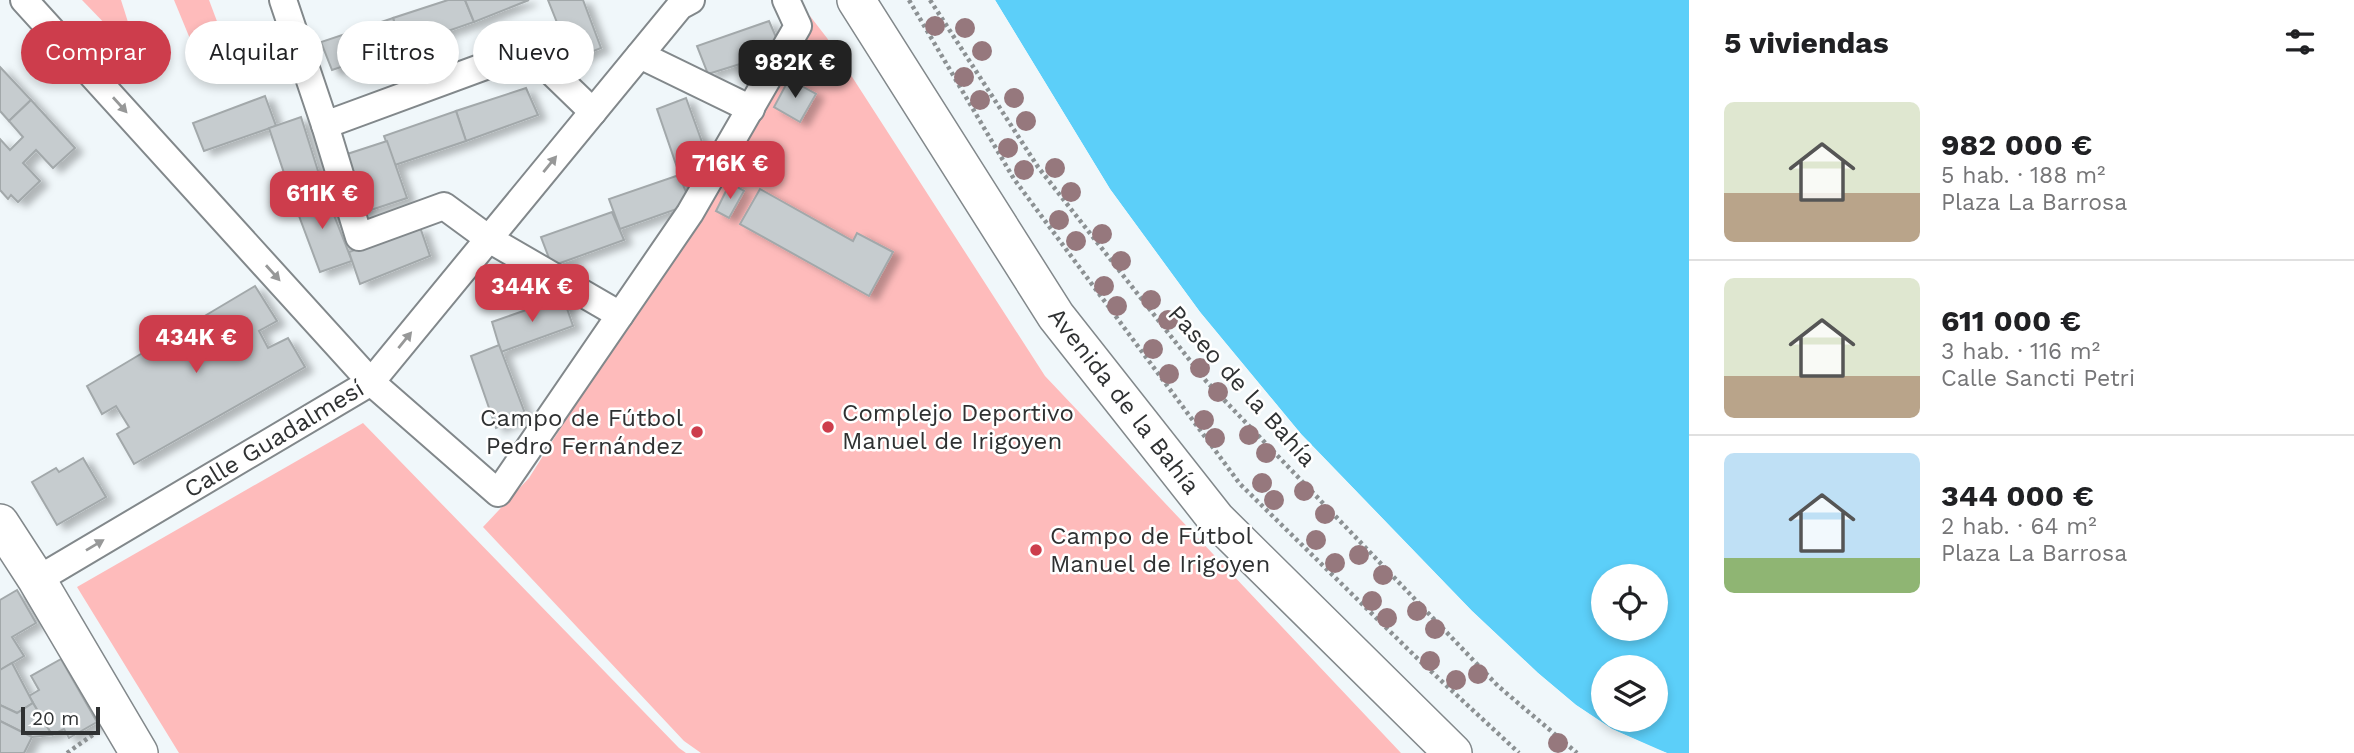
<!DOCTYPE html>
<html lang="es">
<meta charset="utf-8">
<style>
:root{--surface:#fff;--page:#f2f2f2;--text:#202124;--muted:#757577;--line:#e0e0e0;--accent:#cd3d4c}
body{margin:0;font-family:"Work Sans",sans-serif;background:var(--page);color:var(--text);height:100vh;display:flex;flex-direction:column;font-size:26px;white-space:nowrap}
*{box-sizing:border-box;margin:0}
p{font-size:23px;color:var(--muted)}
.icon{flex:none;width:38px;height:38px;fill:none;stroke:currentColor;stroke-width:2;stroke-linecap:round;stroke-linejoin:round}
.map{position:relative;flex:1;overflow:hidden}
.details{display:flex;flex-direction:column;background:var(--surface);width:665px}
.details>*{flex:none}
.banner{position:absolute;left:21px;top:21px;width:665px;height:63px;display:flex;gap:14px}
.fabs{position:absolute;left:1591px;top:564px;display:grid;gap:14px}
.fabs a{display:grid;place-items:center;width:77px;height:77px;border-radius:50%;background:var(--surface);box-shadow:0 4px 10px #0003;font-size:35px}
.scale{position:absolute;left:21px;bottom:18px;width:79px;box-sizing:border-box;padding-left:7px;border:4px solid #2f3132;border-top:0;font-size:19px;line-height:24px;white-space:nowrap;color:#2f3132;-webkit-text-stroke:5px #fff;paint-order:stroke}
.price{position:absolute;translate:-50% -60px;padding:0 16px;border-radius:14px;background:var(--accent);color:#fff;font-size:23px;line-height:46px;filter:drop-shadow(0 2px 4px #0008)}
.price::after{content:'';position:absolute;left:50%;top:42px;width:21px;height:16px;margin-left:-10px;background:inherit;clip-path:polygon(0 0,100% 0,50% 100%)}
.price.on{background:#222;color:#fff}
ul{padding:0;list-style:none}
li{display:flex;align-items:center;gap:21px;height:175px;padding:0 35px}
li+li{border-top:2px solid var(--line)}
li span{display:grid;place-items:center;flex:none;width:196px;height:140px;border-radius:10px;color:#555}
li>.icon{margin-inline-start:auto}
span .icon{width:84px;height:84px;fill:#fffc;stroke-width:1}
li b{font-size:30px}
h2{display:flex;justify-content:space-between;align-items:center;height:84px;padding:0 35px;font-size:30px}
.tag{padding:0 24px;border-radius:32px;background:var(--surface);box-shadow:0 4px 10px #0003;font-size:24px;line-height:63px}
.tag.on{background:var(--accent);color:#fff}
main{display:flex;flex:1;min-height:0}
.map>svg:first-child{display:block}
.green{fill:#febbbb}
.water{fill:#5ccff9;fill-rule:evenodd}
.pier{fill:#f0f7fa}
.building{fill:#c6cccf;stroke:#a2a8aa;stroke-width:2;filter:url(#shadow)}
.lines{fill:none;stroke-linecap:round;stroke-linejoin:round}
.street-casing{stroke:#82888b;stroke-width:30}
.secondary-casing{stroke:#82888b;stroke-width:40}
.path{stroke:#8c9193;stroke-width:4.5;stroke-dasharray:3.5 3.5;stroke-linecap:butt}
.street{stroke:#fff;stroke-width:26}
.secondary{stroke:#fff;stroke-width:37}
.tree{fill:#96787d}
.oneway{fill:#979898}
.poi-dot{fill:#cd3d4c;stroke:#fff;stroke-width:2.5}
.labels{text-anchor:middle;dominant-baseline:central;stroke-width:5;stroke-linejoin:round;paint-order:stroke}
.street-label{font-size:24px;fill:#2f3132;stroke:#fff}
.poi-label{font-size:24px;fill:#2f3132;stroke:#fff;text-anchor:start}
</style>
<main>
<div class="map">
<svg width="1689" height="753" viewBox="0 0 1689 753">
<defs>
<filter id="shadow"><feDropShadow dx="8" dy="4.5" stdDeviation="3.5" flood-color="#0004"/></filter>
</defs>
<rect width="100%" height="100%" fill="#f0f7fa"/>
<g class="green">
<path d="M 82,0 L 121,0 L 140,60 Z"/>
<path d="M 174,0 L 209,0 L 227,48 L 200,63 Z"/>
<path d="M 810,16 L 827,38 L 1045,376 L 1401,753 L 701,753 L 684,741 L 483,527 L 529,478 L 723,171 L 787,61 Z"/>
<path d="M 363,423 L 679,748 L 686,753 L 179,753 L 77,587 Z"/>
</g>
<path class="water" d="M 995,0 L 1689,0 L 1689,753 L 1667,753 L 1656,749 L 1612,729 L 1576,705 L 1538,673 L 1472,611 L 1301,434 L 1200,312 L 1110,189 ZM 1603,576 L 1656,576 L 1656,628 L 1603,628 ZM 1603,667 L 1656,667 L 1656,719 L 1603,719 Z"/>
<path class="pier" d="M 992,0 L 995,0 L 1110,189 L 1200,312 L 1301,434 L 1472,611 L 1538,673 L 1576,705 L 1612,729 L 1667,753 L 1655,753 L 1611,732 L 1574,707 L 1536,675 L 1469,614 L 1299,436 L 1198,315 L 1107,191 Z"/>
<g class="building">
<path d="M 448,0 L 465,0 L 474,22 L 402,47 L 393,18 Z"/>
<path d="M 465,0 L 529,0 L 474,22 Z"/>
<path d="M 548,0 L 583,0 L 601,48 L 572,60 Z"/>
<path d="M 393,18 L 402,47 L 332,70 L 321,42 Z"/>
<path d="M 769,21 L 782,51 L 708,74 L 697,46 Z"/>
<path d="M 0,67 L 31,100 L 9,121 L 0,111 Z"/>
<path d="M 789,79 L 816,94 L 800,122 L 774,107 Z"/>
<path d="M 526,88 L 538,115 L 466,141 L 456,111 Z"/>
<path d="M 265,96 L 276,126 L 204,151 L 193,123 Z"/>
<path d="M 686,98 L 711,167 L 681,179 L 657,109 Z"/>
<path d="M 31,100 L 75,148 L 53,168 L 36,150 L 23,163 L 40,181 L 18,202 L 11,195 L 8,199 L 0,190 L 0,139 L 10,150 L 23,137 L 9,121 Z"/>
<path d="M 456,111 L 466,141 L 395,165 L 384,136 Z"/>
<path d="M 301,117 L 324,190 L 293,200 L 269,128 Z"/>
<path d="M 387,141 L 407,198 L 356,215 L 338,157 Z"/>
<path d="M 679,175 L 691,204 L 620,229 L 609,199 Z"/>
<path d="M 730,183 L 744,191 L 729,218 L 716,211 Z"/>
<path d="M 760,189 L 853,241 L 857,233 L 893,252 L 869,296 L 740,224 Z"/>
<path d="M 324,190 L 352,261 L 320,272 L 293,200 Z"/>
<path d="M 612,212 L 624,240 L 552,266 L 541,237 Z"/>
<path d="M 420,227 L 430,256 L 360,284 L 349,252 Z"/>
<path d="M 255,286 L 277,321 L 259,331 L 268,348 L 288,338 L 305,367 L 134,464 L 117,434 L 129,427 L 116,406 L 102,414 L 87,386 Z"/>
<path d="M 563,297 L 573,326 L 501,352 L 492,322 Z"/>
<path d="M 499,345 L 526,416 L 496,428 L 471,356 Z"/>
<path d="M 83,458 L 106,497 L 57,525 L 32,482 L 56,468 L 59,472 Z"/>
<path d="M 17,590 L 36,623 L 12,637 L 24,656 L 0,670 L 0,600 Z"/>
<path d="M 61,659 L 97,722 L 69,738 L 64,729 L 52,735 L 29,696 L 39,690 L 31,676 Z"/>
<path d="M 12,663 L 33,703 L 17,713 L 0,705 L 0,670 Z"/>
<path d="M 33,703 L 52,735 L 32,737 L 0,721 L 0,705 L 17,713 Z"/>
<path d="M 0,721 L 32,737 L 24,753 L 0,753 Z"/>
</g>
<g class="lines">
<defs>
<g id="street">
<path d="M 24,0 L 371,382 L 498,493 L 690,213 L 798,26 L 786,0"/>
<path d="M 283,0 L 325,125 L 529,50 L 593,112"/>
<path d="M 640,55 L 751,109"/>
<path d="M 325,125 L 359,237 L 444,206 L 489,239 L 620,315"/>
<path d="M 37,580 L 371,382 L 680,6 L 691,0"/>
</g>
<g id="secondary">
<path d="M 856,0 L 1056,316 L 1216,519 L 1453,753"/>
<path d="M 0,523 L 37,580 L 139,753"/>
</g>
</defs>
<use href="#street" class="street-casing"/>
<use href="#secondary" class="secondary-casing"/>
<g class="path">
<path d="M 909,0 L 1014,179 L 1240,484 L 1420,661 L 1519,753"/>
<path d="M 930,0 L 1038,167 L 1206,381 L 1498,686 L 1577,753"/>
<path d="M 67,753 L 94,734"/>
</g>
<use href="#street" class="street"/>
<use href="#secondary" class="secondary"/>
</g>
<g class="tree">
<circle cx="935" cy="26" r="10"/>
<circle cx="965" cy="28" r="10"/>
<circle cx="982" cy="51" r="10"/>
<circle cx="964" cy="77" r="10"/>
<circle cx="1014" cy="98" r="10"/>
<circle cx="980" cy="100" r="10"/>
<circle cx="1026" cy="121" r="10"/>
<circle cx="1008" cy="148" r="10"/>
<circle cx="1055" cy="168" r="10"/>
<circle cx="1024" cy="170" r="10"/>
<circle cx="1071" cy="192" r="10"/>
<circle cx="1059" cy="220" r="10"/>
<circle cx="1102" cy="234" r="10"/>
<circle cx="1076" cy="241" r="10"/>
<circle cx="1121" cy="261" r="10"/>
<circle cx="1104" cy="286" r="10"/>
<circle cx="1151" cy="300" r="10"/>
<circle cx="1117" cy="306" r="10"/>
<circle cx="1168" cy="320" r="10"/>
<circle cx="1153" cy="349" r="10"/>
<circle cx="1200" cy="368" r="10"/>
<circle cx="1169" cy="374" r="10"/>
<circle cx="1218" cy="392" r="10"/>
<circle cx="1204" cy="420" r="10"/>
<circle cx="1249" cy="435" r="10"/>
<circle cx="1215" cy="438" r="10"/>
<circle cx="1266" cy="453" r="10"/>
<circle cx="1262" cy="483" r="10"/>
<circle cx="1304" cy="491" r="10"/>
<circle cx="1274" cy="500" r="10"/>
<circle cx="1325" cy="514" r="10"/>
<circle cx="1316" cy="540" r="10"/>
<circle cx="1359" cy="555" r="10"/>
<circle cx="1335" cy="563" r="10"/>
<circle cx="1383" cy="575" r="10"/>
<circle cx="1372" cy="601" r="10"/>
<circle cx="1417" cy="611" r="10"/>
<circle cx="1387" cy="618" r="10"/>
<circle cx="1435" cy="629" r="10"/>
<circle cx="1430" cy="661" r="10"/>
<circle cx="1478" cy="674" r="10"/>
<circle cx="1456" cy="680" r="10"/>
<circle cx="1558" cy="743" r="10"/>
</g>
<defs><path id="oneway-solid" d="M-6-.8H1V-3.2L6.5 0L1 3.2V.8H-6Z" transform="scale(1.75)"/></defs>
<g class="oneway">
<use href="#oneway-solid" transform="translate(120 105) rotate(48)"/>
<use href="#oneway-solid" transform="translate(550 164) rotate(-51)"/>
<use href="#oneway-solid" transform="translate(273 273) rotate(48)"/>
<use href="#oneway-solid" transform="translate(405 340) rotate(-51)"/>
<use href="#oneway-solid" transform="translate(95 545) rotate(-31)"/>
</g>
<g class="poi-dot">
<circle cx="828" cy="427" r="7"/>
<circle cx="697" cy="432" r="7"/>
<circle cx="1036" cy="550" r="7"/>
</g>
<g class="labels">
<g class="street-label">
<text transform="translate(1242 386) rotate(48)">Paseo de la Bahía</text>
<text transform="translate(1124 401) rotate(52)">Avenida de la Bahía</text>
<text transform="translate(274 439) rotate(-31)">Calle Guadalmesí</text>
</g>
<g class="poi-label">
<text x="842" y="413">Complejo Deportivo<tspan x="842" dy="28">Manuel de Irigoyen</tspan></text>
<text x="683" y="418" text-anchor="end">Campo de Fútbol<tspan x="683" dy="28">Pedro Fernández</tspan></text>
<text x="1050" y="536">Campo de Fútbol<tspan x="1050" dy="28">Manuel de Irigoyen</tspan></text>
</g>
</g>
</svg>
<div class="fabs">
<a><svg class="icon" aria-label="locate" viewBox="0 0 24 24"><circle cx="12" cy="12" r="6"/><path d="M12 2v4M12 18v4M2 12h4M18 12h4"/></svg></a>
<a><svg class="icon" aria-label="layers" viewBox="0 0 24 24"><path d="M12 4l9 5-9 5-9-5zM3 14l9 5 9-5"/></svg></a>
</div>
<div class="scale">20 m</div>
<b class="price on" style="left:795px;top:100px">982K €</b>
<b class="price" style="left:730px;top:201px">716K €</b>
<b class="price" style="left:322px;top:231px">611K €</b>
<b class="price" style="left:532px;top:324px">344K €</b>
<b class="price" style="left:196px;top:375px">434K €</b>
<div class="banner">
<a class="tag on">Comprar</a>
<a class="tag">Alquilar</a>
<a class="tag">Filtros</a>
<a class="tag">Nuevo</a>
</div>
</div>
<section class="details">
<h2>5 viviendas<svg class="icon" aria-label="filters" viewBox="0 0 24 24"><path d="M4 7h16M4 17h16"/><circle cx="9" cy="7" r="2"/><circle cx="15" cy="17" r="2"/></svg></h2>
<ul>
<li><span style="background:linear-gradient(#dfe7d0 65%,#b9a48a 0)"><svg class="icon" aria-label="home" viewBox="0 0 24 24"><path d="M3 11l9-7 9 7M6 9v11h12V9"/></svg></span><div><b>982 000 €</b><p>5 hab. · 188 m²</p><p>Plaza La Barrosa</p></div></li>
<li><span style="background:linear-gradient(#dfe7d0 70%,#b9a48a 0)"><svg class="icon" aria-label="home" viewBox="0 0 24 24"><path d="M3 11l9-7 9 7M6 9v11h12V9"/></svg></span><div><b>611 000 €</b><p>3 hab. · 116 m²</p><p>Calle Sancti Petri</p></div></li>
<li><span style="background:linear-gradient(#bfe0f5 75%,#8fb573 0)"><svg class="icon" aria-label="home" viewBox="0 0 24 24"><path d="M3 11l9-7 9 7M6 9v11h12V9"/></svg></span><div><b>344 000 €</b><p>2 hab. · 64 m²</p><p>Plaza La Barrosa</p></div></li>
</ul>
</section>
</main>
